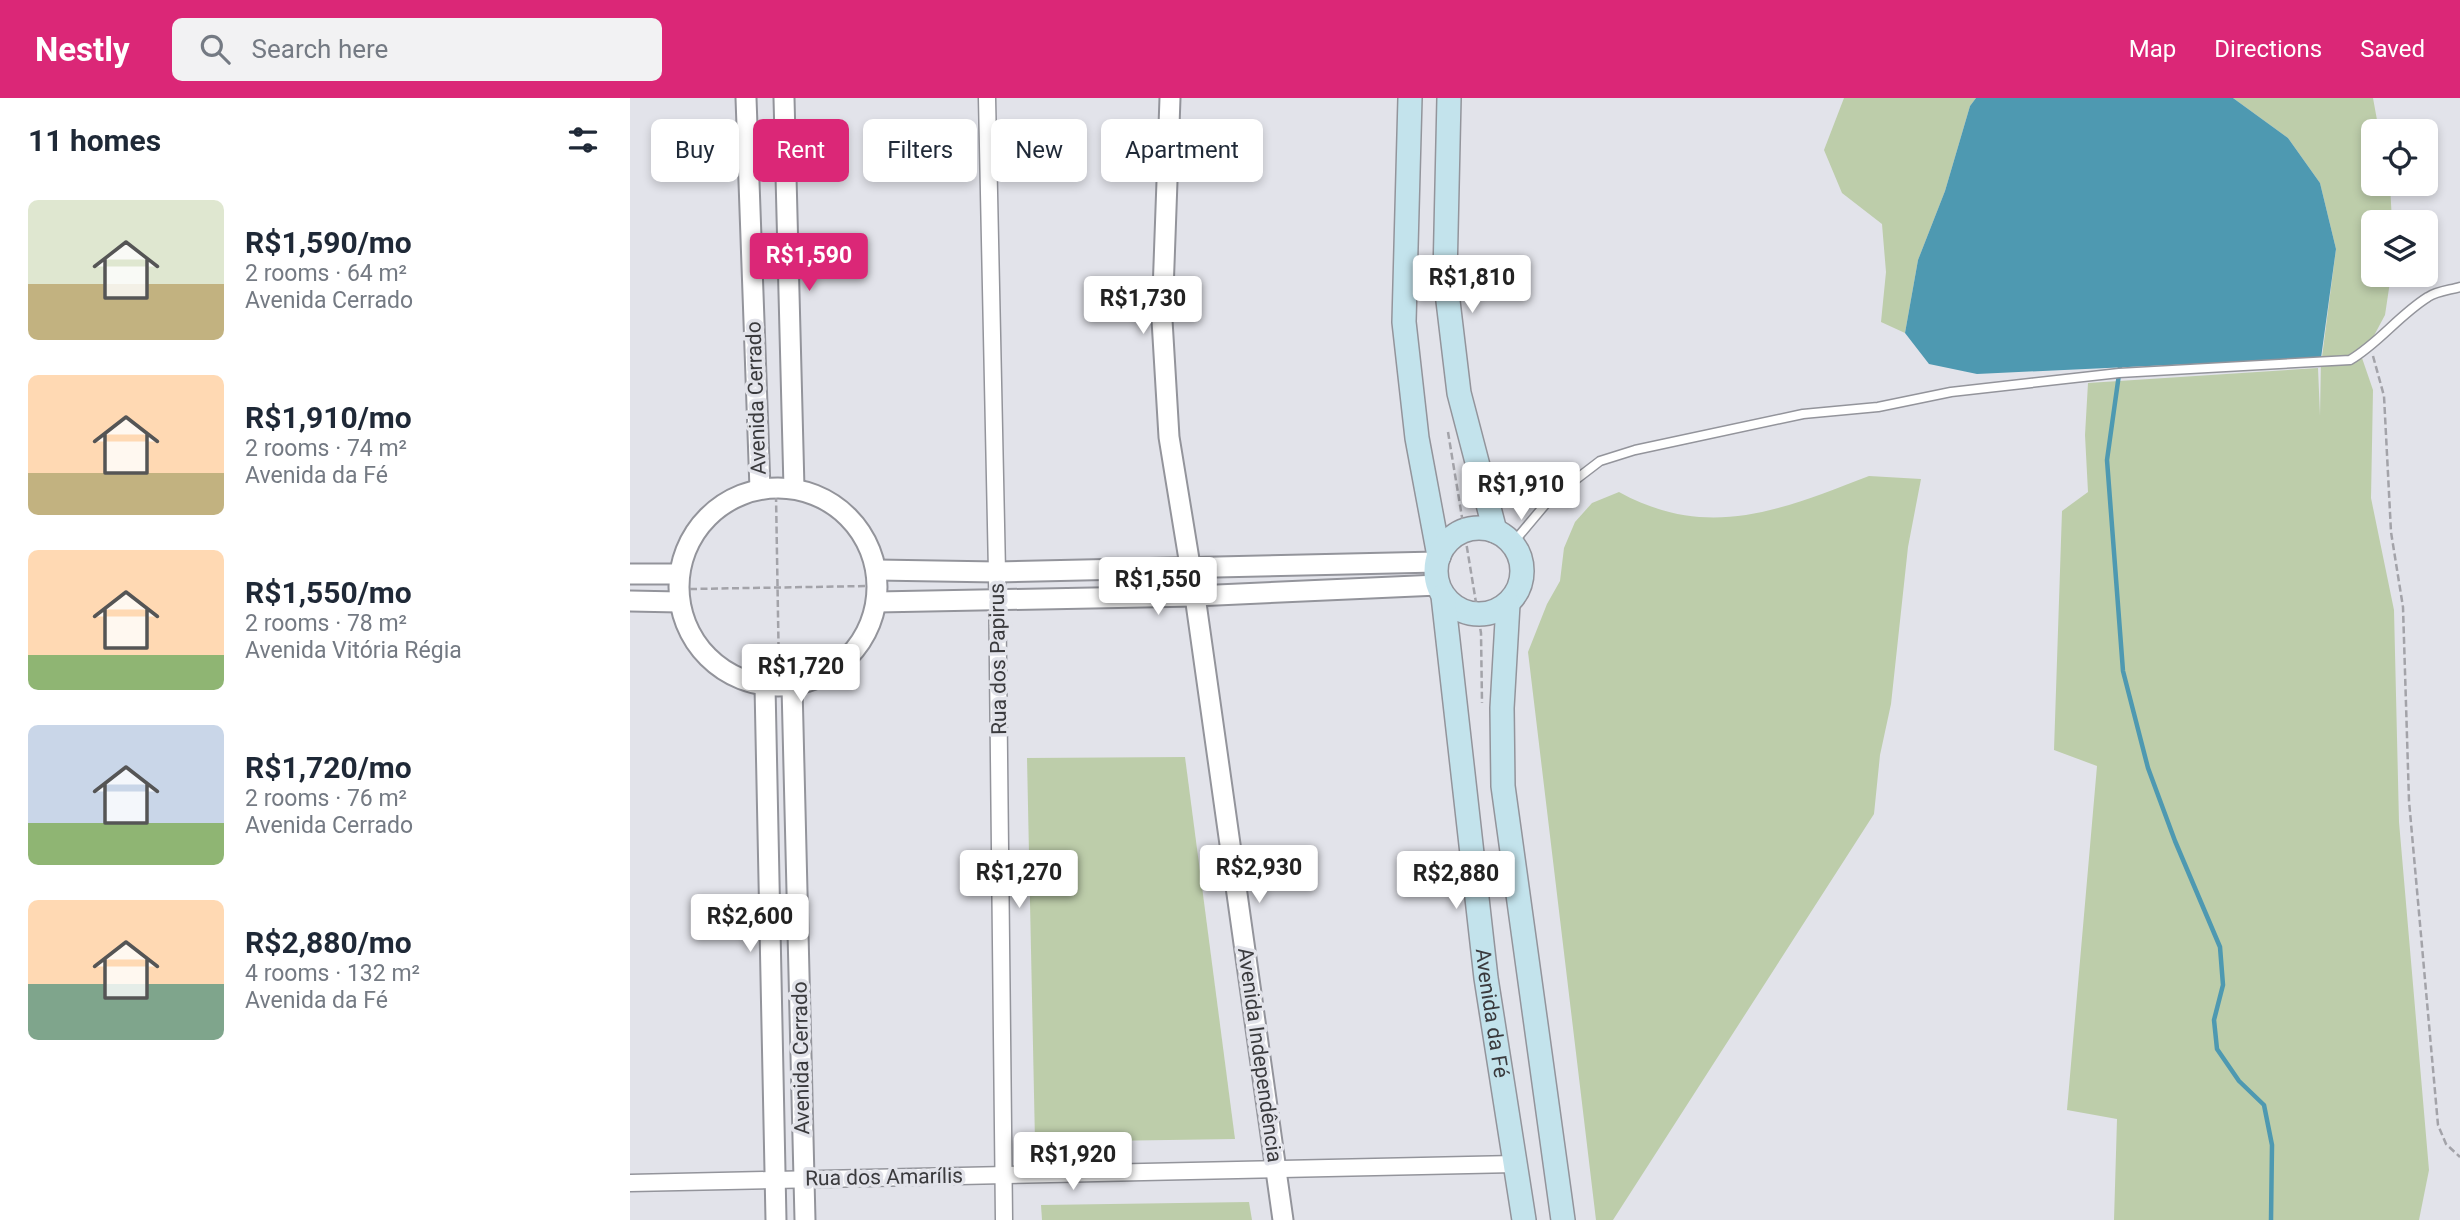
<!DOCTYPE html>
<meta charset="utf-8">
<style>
:root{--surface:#fff;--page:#f2f2f3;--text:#1f2937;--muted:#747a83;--accent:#db2777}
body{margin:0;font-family:Roboto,sans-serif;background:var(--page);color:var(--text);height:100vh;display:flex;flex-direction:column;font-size:26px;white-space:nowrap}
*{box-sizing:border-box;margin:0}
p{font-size:23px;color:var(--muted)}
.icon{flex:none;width:38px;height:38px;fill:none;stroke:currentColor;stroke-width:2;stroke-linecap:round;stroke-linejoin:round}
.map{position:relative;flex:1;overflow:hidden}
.side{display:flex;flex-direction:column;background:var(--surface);width:630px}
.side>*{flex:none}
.hud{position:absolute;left:21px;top:21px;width:665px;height:63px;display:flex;gap:14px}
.buttons{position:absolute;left:1731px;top:21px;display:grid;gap:14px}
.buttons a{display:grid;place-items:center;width:77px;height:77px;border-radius:10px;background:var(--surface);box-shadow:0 4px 10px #0003;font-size:35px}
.price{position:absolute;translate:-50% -60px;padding:0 16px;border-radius:7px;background:#fff;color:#222;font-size:23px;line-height:46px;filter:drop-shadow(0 2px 4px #0008)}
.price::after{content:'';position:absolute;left:50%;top:42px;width:21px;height:16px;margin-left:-10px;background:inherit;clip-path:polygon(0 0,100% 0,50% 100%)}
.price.active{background:var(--accent);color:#fff}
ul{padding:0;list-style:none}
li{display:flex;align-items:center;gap:21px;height:175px;padding:0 28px}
li span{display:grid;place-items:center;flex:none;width:196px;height:140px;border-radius:10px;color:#555}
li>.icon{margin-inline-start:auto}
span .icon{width:84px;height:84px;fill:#fffc;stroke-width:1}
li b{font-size:30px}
h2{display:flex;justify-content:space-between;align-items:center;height:84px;padding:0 28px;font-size:30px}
.pill{padding:0 24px;border-radius:10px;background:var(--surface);box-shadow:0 4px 10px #0003;font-size:24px;line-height:63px}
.pill.active{background:var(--accent);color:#fff}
header{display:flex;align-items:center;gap:42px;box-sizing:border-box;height:98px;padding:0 35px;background:var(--accent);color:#fff}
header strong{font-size:33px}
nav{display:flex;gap:38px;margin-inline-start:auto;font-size:24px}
.search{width:490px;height:63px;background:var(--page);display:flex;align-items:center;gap:18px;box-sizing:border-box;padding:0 24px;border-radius:10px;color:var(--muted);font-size:26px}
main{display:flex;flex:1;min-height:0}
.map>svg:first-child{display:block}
.green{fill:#bdcdaa}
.water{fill:#4e99b1}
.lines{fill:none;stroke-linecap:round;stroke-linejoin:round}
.stream{stroke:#4e99b1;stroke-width:4.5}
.service-casing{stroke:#93949b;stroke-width:11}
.minor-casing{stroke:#93949b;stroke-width:19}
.tertiary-casing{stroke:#93949b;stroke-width:23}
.secondary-casing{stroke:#93949b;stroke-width:26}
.path{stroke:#a3a3a9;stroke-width:2.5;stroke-dasharray:7 3.5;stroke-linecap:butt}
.service{stroke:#fff;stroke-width:8}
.minor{stroke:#fff;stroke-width:16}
.tertiary{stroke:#fff;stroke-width:19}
.secondary{stroke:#c3e3ec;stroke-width:23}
.labels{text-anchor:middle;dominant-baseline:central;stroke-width:7;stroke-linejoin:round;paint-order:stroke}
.street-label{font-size:21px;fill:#3a3a3d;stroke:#e2e3ea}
</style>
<header>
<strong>Nestly</strong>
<div class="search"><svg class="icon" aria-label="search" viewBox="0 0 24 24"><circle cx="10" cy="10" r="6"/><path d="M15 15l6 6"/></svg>Search here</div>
<nav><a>Map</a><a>Directions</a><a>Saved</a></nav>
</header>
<main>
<section class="side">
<h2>11 homes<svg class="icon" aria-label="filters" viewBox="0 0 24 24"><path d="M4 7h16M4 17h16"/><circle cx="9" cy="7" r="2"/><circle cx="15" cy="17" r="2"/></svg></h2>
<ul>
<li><span style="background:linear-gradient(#dfe7d0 60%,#c2b280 0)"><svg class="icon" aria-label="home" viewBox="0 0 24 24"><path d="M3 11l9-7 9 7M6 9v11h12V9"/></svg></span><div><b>R$1,590/mo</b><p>2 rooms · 64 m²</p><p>Avenida Cerrado</p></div></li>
<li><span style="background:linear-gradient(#ffd9b3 70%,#c2b280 0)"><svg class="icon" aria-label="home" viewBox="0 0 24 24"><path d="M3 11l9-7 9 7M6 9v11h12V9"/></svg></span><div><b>R$1,910/mo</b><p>2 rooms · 74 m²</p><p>Avenida da Fé</p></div></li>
<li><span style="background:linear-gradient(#ffd9b3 75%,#8fb573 0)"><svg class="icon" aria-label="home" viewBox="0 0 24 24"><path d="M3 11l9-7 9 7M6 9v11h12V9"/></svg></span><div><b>R$1,550/mo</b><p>2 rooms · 78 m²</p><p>Avenida Vitória Régia</p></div></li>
<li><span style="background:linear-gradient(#c9d6e8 70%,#8fb573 0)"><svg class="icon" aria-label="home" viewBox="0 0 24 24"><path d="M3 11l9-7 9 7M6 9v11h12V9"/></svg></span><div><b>R$1,720/mo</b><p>2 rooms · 76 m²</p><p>Avenida Cerrado</p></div></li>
<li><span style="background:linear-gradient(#ffd9b3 60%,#7fa58c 0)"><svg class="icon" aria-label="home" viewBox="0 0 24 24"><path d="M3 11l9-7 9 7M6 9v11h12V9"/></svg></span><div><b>R$2,880/mo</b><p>4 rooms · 132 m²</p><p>Avenida da Fé</p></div></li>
</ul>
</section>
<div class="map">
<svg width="1830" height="1122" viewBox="0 0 1830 1122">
<rect width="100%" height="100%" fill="#e2e3ea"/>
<g class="green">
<path d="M 1214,0 L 1346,0 L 1340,8 L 1315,93 L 1288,162 L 1275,235 L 1251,224 L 1256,174 L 1252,126 L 1212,95 L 1194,52 Z"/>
<path d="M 1603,0 L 1743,0 L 1749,33 L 1743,33 L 1743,86 L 1760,86 L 1762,124 L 1743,124 L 1743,177 L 1761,177 L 1755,217 L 1732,260 L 1743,292 L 1741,400 L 1764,512 L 1769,724 L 1799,1072 L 1789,1122 L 1484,1122 L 1487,1021 L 1437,1012 L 1467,668 L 1424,652 L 1432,413 L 1458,394 L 1455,337 L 1458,285 L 1688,270 L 1690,318 L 1691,260 L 1702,259 L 1692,259 L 1706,151 L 1690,85 L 1658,40 Z"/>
<path d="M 1239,378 L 1291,381 L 1278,449 L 1261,606 L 1250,657 L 1244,716 L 983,1122 L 966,1122 L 898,554 L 917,506 L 930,483 L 934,450 L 945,424 L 962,405 L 989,394 C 1078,443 1151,412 1239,378 Z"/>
<path d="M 555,659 L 605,1041 L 405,1044 L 397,660 Z"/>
<path d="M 619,1104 L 622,1122 L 412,1122 L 411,1107 Z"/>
</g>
<path class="water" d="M 1346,0 L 1603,0 L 1658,40 L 1690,85 L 1706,151 L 1691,260 L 1347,276 L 1299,266 L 1275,235 L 1288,162 L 1315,93 L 1340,8 Z"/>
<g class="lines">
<path class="stream" d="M 1490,269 L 1477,362 L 1493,573 L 1518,670 L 1545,743 L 1590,849 L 1593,887 L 1584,922 L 1587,951 L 1609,983 L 1634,1007 L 1642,1047 L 1641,1122"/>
<defs>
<path id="service" d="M 882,446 L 919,402 L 970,363 L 1005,352 L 1173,316 L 1248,309 L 1321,294 L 1489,275 L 1720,262 C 1749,245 1769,217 1798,199 C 1807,193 1820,192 1830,189"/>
<g id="minor">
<path d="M 357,0 L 367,474 L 374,1122"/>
<path d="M 0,1085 L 885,1066"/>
</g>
<g id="tertiary">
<path d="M 116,0 L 130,391"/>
<path d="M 154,0 L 164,390"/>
<path d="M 540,0 L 532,222 L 539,339 L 565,498 L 653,1122"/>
<circle cx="148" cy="489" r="99"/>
<path d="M 247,472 L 367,474 L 807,464"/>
<path d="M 0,476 L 49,476"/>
<path d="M 0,503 L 49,504"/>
<path d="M 247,504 L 565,498 L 808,487"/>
<path d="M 135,588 L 146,1122"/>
<path d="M 162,588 L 175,1122"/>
</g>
<g id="secondary">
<path d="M 780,0 L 774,224 L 787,340 L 809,458"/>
<path d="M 819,0 L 815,178 L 829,295 L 865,433"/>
<circle cx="849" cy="473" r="43"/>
<path id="s1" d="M 813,498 L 856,880 L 894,1122"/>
<path d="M 878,506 L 872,610 L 873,688 L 933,1122"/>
</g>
</defs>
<use href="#service" class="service-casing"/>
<use href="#minor" class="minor-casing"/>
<use href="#tertiary" class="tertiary-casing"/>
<use href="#secondary" class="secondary-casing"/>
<g class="path">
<path d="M 1743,258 L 1754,298 L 1761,434 L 1773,509 L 1779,703 L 1808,1027 L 1816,1046 L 1830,1059"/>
<path d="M 818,334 L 851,535 L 852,605"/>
<path d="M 146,397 L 149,576"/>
<path d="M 60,491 L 239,488"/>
</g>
<use href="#service" class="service"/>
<use href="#minor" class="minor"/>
<use href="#tertiary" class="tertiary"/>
<use href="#secondary" class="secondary"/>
</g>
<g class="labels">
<g class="street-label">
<text transform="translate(126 300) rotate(-92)">Avenida Cerrado</text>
<text transform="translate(368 561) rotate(-91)">Rua dos Papirus</text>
<text stroke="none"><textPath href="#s1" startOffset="420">Avenida da Fé</textPath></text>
<text transform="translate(630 957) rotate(82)">Avenida Independência</text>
<text transform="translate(171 960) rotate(-91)">Avenida Cerrado</text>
<text transform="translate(254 1079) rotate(-1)">Rua dos Amarílis</text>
</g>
</g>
</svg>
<div class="buttons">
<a><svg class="icon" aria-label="locate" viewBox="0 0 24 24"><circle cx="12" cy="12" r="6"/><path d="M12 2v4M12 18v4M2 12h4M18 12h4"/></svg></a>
<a><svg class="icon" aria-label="layers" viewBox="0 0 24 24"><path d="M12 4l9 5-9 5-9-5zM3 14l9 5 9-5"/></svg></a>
</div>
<b class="price active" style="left:179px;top:195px">R$1,590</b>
<b class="price" style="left:842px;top:217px">R$1,810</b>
<b class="price" style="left:513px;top:238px">R$1,730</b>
<b class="price" style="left:891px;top:424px">R$1,910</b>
<b class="price" style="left:528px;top:519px">R$1,550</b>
<b class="price" style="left:171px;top:606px">R$1,720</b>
<b class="price" style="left:629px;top:807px">R$2,930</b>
<b class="price" style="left:389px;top:812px">R$1,270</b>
<b class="price" style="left:826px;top:813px">R$2,880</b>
<b class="price" style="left:120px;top:856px">R$2,600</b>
<b class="price" style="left:443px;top:1094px">R$1,920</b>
<div class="hud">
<a class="pill">Buy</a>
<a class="pill active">Rent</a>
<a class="pill">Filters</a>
<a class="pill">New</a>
<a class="pill">Apartment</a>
</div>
</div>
</main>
